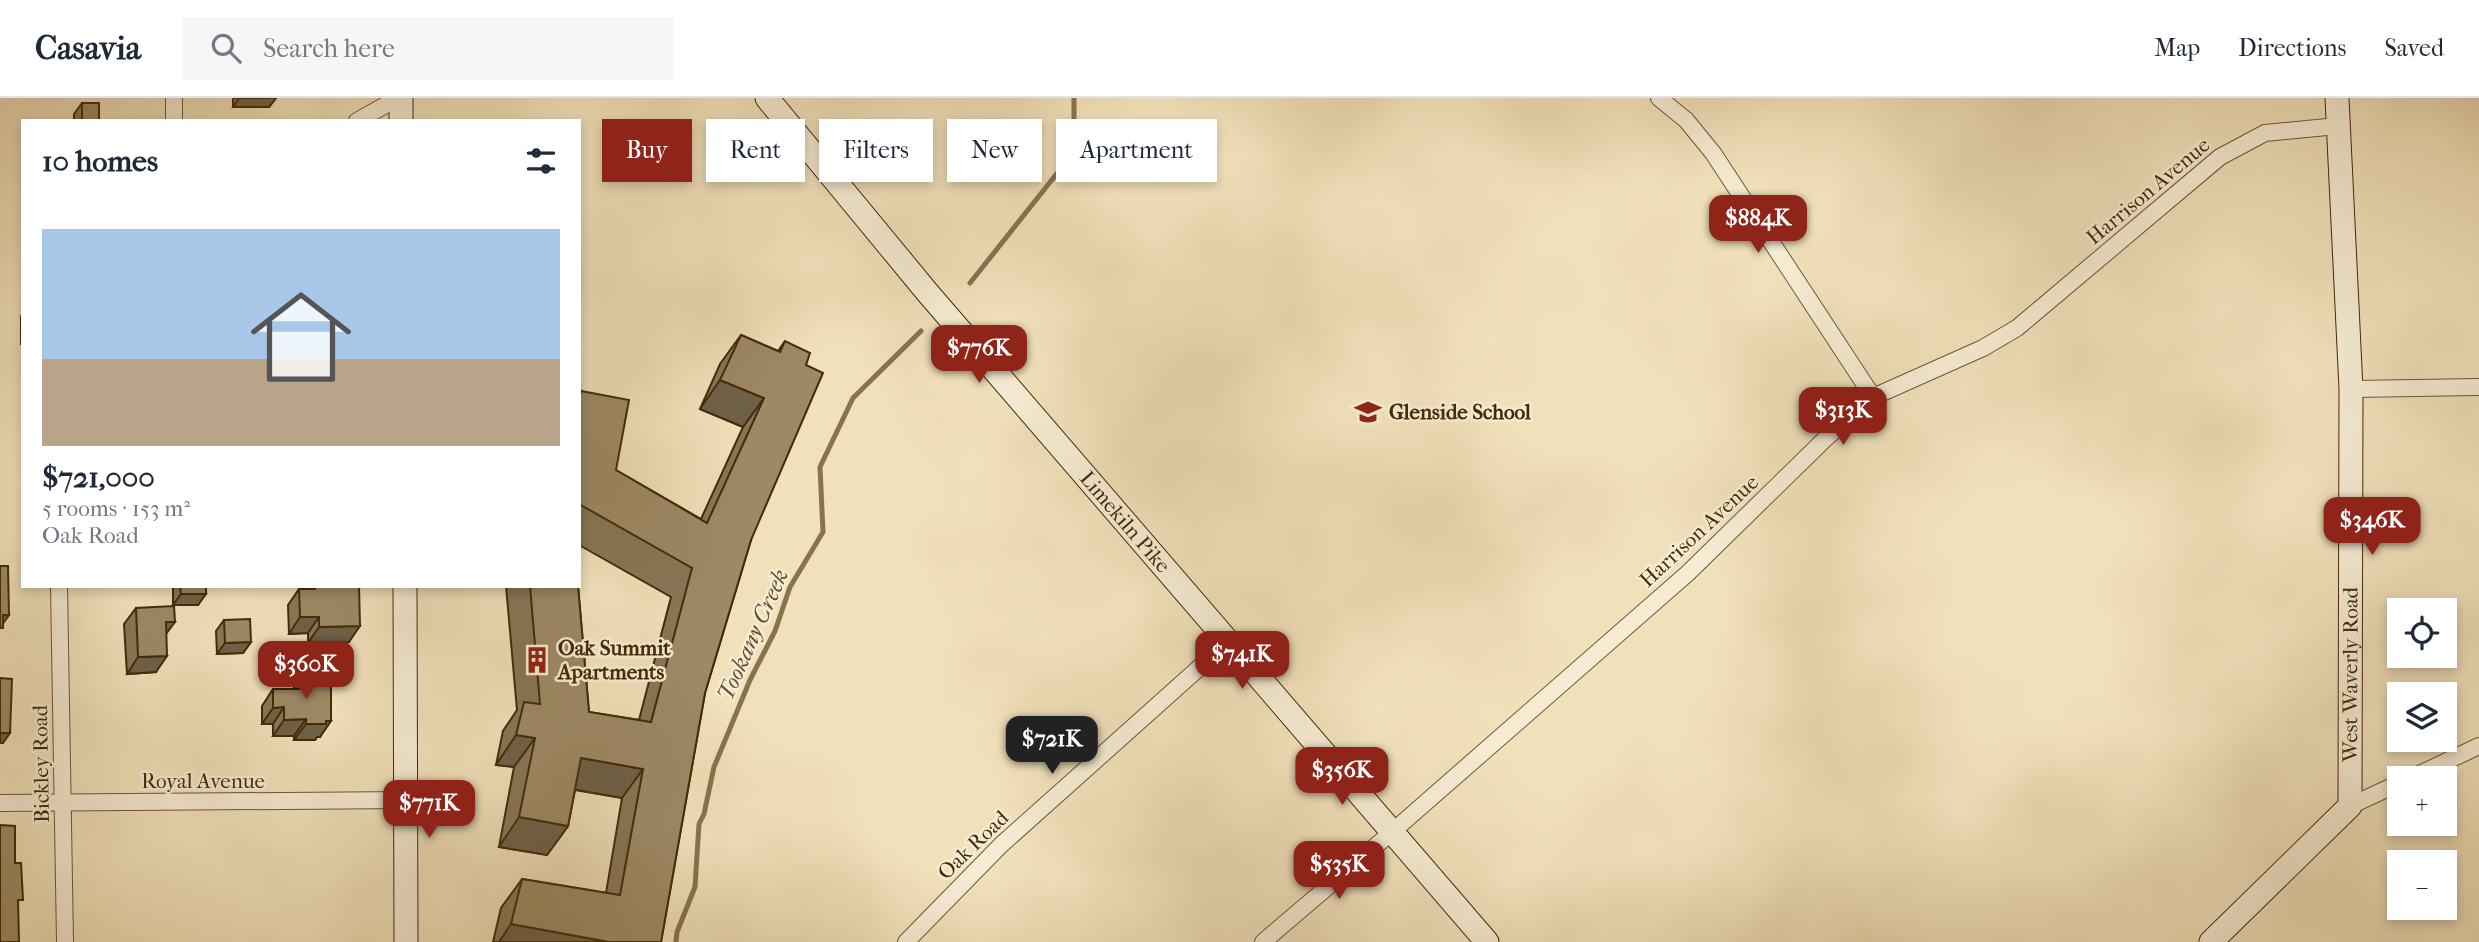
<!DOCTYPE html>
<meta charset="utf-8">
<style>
:root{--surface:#fff;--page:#f6f6f7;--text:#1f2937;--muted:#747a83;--line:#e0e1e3;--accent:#8f2418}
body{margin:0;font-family:"IM FELL French Canon",serif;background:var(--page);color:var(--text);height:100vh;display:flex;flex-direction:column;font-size:26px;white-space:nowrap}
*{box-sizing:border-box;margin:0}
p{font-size:23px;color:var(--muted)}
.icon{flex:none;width:38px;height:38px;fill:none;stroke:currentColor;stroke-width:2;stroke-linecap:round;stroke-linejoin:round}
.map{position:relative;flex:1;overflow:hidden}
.sheet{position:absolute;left:21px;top:21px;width:560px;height:469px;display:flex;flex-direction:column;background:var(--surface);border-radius:0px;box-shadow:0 4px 10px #0003}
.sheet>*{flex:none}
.top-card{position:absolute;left:602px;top:21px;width:665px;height:63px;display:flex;gap:14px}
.controls{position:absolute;left:2387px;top:500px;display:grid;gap:14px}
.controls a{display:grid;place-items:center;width:70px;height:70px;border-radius:0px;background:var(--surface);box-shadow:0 4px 10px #0003;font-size:35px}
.price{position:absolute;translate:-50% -60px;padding:0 16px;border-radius:14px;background:var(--accent);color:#fff;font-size:23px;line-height:46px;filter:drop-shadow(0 2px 4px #0008)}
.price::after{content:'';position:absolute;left:50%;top:42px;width:21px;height:16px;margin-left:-10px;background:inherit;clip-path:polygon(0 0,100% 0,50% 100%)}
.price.active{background:#222;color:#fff}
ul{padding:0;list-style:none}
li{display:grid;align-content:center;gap:14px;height:371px;padding:0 21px}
li span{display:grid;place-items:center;height:217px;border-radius:0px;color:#555}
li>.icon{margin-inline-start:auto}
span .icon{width:126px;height:126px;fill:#fffc;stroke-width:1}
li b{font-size:30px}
h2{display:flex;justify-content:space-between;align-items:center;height:84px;padding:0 21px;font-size:30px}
.tag{padding:0 24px;border-radius:0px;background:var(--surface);box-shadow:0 4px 10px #0003;font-size:24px;line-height:63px}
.tag.active{background:var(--accent);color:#fff}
header{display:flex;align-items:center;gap:42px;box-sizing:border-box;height:98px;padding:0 35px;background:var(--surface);border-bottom:2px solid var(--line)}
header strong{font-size:33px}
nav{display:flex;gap:38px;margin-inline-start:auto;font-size:24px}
.search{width:490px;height:63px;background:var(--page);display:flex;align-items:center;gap:18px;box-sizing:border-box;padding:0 24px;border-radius:0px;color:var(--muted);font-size:26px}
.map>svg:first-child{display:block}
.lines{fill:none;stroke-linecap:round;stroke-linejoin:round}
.stream{stroke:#88734f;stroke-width:5}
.street-casing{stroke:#6e5835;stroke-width:18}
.secondary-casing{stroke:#432a08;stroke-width:25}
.street{stroke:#f6ecd3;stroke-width:16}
.secondary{stroke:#f6ecd3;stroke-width:23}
.wall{fill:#877657;stroke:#432a08;stroke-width:2}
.shaded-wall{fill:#6e6047;stroke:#432a08;stroke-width:2}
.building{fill:#9d8965;stroke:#432a08;stroke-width:2}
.labels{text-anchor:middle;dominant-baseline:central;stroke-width:5;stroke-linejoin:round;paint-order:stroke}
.street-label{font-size:21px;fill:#432a08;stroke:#f6ecd3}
.poi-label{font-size:21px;font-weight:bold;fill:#432a08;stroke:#f6ecd3;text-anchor:start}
.water-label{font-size:23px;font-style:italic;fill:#664e2b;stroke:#f6ecd3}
</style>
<header>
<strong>Casavia</strong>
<div class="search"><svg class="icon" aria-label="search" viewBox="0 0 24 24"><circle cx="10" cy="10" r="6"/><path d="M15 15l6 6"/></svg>Search here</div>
<nav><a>Map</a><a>Directions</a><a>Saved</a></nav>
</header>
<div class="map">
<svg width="2479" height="844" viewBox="0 0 2479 844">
<rect width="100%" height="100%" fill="#f1e1bb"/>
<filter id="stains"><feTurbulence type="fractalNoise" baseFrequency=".00286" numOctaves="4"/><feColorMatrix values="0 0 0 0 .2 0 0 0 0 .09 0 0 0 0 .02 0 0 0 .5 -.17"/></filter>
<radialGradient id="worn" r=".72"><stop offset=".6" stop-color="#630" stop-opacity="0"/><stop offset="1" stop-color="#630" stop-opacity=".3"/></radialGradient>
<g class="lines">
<g class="stream">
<path d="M 970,185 L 1074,54 L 1074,0"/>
<path d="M 676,844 L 677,834 L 695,789 L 699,726 L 704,716 L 714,669 L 750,582 L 775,533 L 790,489 L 823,434 L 820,369 L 853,300 L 921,233"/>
</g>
<defs>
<g id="street">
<path d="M 174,0 L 174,23"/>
<path d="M 1659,0 L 1686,22 L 1713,55 L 1873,299"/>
<path d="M 357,23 L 398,0"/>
<path d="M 2351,291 L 2479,289"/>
<path d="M 59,488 L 65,844"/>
<path d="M 2409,681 L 2479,648"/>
<path d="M 0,705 L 407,702"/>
<path d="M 2350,708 L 2399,685"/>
<path d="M 906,844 L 1001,747 L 1228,544"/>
<path d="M 1263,844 L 1392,734 L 1688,475 L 1825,341 L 1873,299 L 1983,250 L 2017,230 L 2220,59 L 2265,35 L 2337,28"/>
</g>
<g id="secondary">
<path d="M 401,0 L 401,23"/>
<path id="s1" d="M 767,0 L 927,194 L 1487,844"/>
<path d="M 405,488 L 406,844"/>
<path id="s2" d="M 2211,844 L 2350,708 L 2351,291 L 2337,0"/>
</g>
</defs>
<use href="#street" class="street-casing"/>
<use href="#secondary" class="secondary-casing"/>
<use href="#street" class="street"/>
<use href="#secondary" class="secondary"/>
</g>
<g class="wall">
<path d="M 233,0 L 276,0 L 269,9 L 233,9 Z"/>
<path d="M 82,5 L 99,23 L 74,23 L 74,16 Z"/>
<path d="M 23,215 L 23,246 L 21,246 L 21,218 Z"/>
<path d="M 741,237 L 778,253 L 785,243 L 751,442 L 705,595 L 661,844 L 493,844 L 501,810 L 522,781 L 606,795 L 622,700 L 575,692 L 568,728 L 547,757 L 499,749 L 514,669 L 496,667 L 503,633 L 517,612 L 506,488 L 578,488 L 589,614 L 639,622 L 671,499 L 579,447 L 579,296 L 581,293 L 616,372 L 701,421 L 743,329 L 700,311 L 720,266 Z"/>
<path d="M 173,488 L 206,488 L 198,507 L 173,507 Z"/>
<path d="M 313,488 L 359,488 L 349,544 L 308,545 L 308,535 L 289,536 L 288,507 L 299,491 L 312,491 Z"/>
<path d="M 136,510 L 166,536 L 156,574 L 127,576 L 124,526 Z"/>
<path d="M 224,522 L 251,544 L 243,555 L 217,556 L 216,533 Z"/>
<path d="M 301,580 L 320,639 L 317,639 L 315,642 L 294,642 L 294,638 L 273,638 L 273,626 L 262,626 L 262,608 L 273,591 L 293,591 Z"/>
</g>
<g class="shaded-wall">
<path d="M 239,0 L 276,0 L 269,9 L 233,9 Z"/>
<path d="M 720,282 L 764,300 L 743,329 L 700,311 Z"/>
<path d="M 181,496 L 206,496 L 198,507 L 173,507 Z"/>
<path d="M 3,517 L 9,517 L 2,527 Z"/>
<path d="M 300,519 L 319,519 L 308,535 L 289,536 Z"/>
<path d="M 166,524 L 175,524 L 163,540 Z"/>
<path d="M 360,528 L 349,544 L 308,545 L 319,529 Z"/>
<path d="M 251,544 L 243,555 L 217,556 L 225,545 Z"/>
<path d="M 167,558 L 156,574 L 127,576 L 138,559 Z"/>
<path d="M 284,609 L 273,626 L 262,626 L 273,610 Z"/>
<path d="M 306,621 L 294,638 L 273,638 L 284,622 Z"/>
<path d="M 326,623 L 331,623 L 320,639 L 317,639 L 315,642 L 294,642 L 306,626 Z"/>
<path d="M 0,635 L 10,635 L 3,645 L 0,645 Z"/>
<path d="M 516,637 L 535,640 L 514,669 L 496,667 Z"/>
<path d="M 581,660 L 643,671 L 622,700 L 561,689 Z"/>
<path d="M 519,719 L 568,728 L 547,757 L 499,749 Z"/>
<path d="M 511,826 L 609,844 L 499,844 Z"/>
</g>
<g class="building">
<rect x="82" y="5" width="17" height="18"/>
<path d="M 741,237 L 780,254 L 785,243 L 810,255 L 806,267 L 823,275 L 751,442 L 705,595 L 661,844 L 609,844 L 511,826 L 522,781 L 620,797 L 643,671 L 581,660 L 568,728 L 519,719 L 535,640 L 516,637 L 524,604 L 540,606 L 530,488 L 578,488 L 589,614 L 651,624 L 692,470 L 579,406 L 579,302 L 581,293 L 629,302 L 616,372 L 707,425 L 764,300 L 720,282 Z"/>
<path d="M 0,468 L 8,468 L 9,517 L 3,517 L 3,530 L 0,530 Z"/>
<path d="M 180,488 L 206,488 L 206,496 L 181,496 Z"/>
<path d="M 315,488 L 359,488 L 360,528 L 319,529 L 319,519 L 300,519 L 299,491 L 315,491 Z"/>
<path d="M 174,508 L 175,524 L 166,524 L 167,558 L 138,559 L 136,510 Z"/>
<path d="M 250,521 L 251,544 L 225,545 L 224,522 Z"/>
<path d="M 0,580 L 12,581 L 10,635 L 0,635 Z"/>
<path d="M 301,580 L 331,580 L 331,623 L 326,623 L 326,626 L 306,626 L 306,621 L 284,622 L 284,609 L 273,610 L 273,591 L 302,591 Z"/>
<path d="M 0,727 L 15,728 L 15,765 L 21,765 L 23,802 L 18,802 L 19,844 L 0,844 Z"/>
</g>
<defs>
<symbol id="school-bare" viewBox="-9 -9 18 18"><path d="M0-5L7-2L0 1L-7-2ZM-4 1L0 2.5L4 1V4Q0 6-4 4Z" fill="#8f2418" stroke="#f6ecd3" stroke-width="2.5" paint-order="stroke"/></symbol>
<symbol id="building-bare" viewBox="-9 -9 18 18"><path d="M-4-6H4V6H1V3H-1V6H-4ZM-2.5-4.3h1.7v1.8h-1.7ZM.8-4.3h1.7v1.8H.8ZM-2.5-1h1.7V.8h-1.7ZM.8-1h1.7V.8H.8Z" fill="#8f2418" stroke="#f6ecd3" stroke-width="2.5" paint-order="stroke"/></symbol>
</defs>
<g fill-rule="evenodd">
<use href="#school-bare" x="1349" y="295" width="38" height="38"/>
<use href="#building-bare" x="518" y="543" width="38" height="38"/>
</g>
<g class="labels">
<g class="street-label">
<text transform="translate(2148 93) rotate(-40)">Harrison Avenue</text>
<text stroke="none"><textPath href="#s1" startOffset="555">Limekiln Pike</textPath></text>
<text transform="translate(1699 433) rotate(-43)">Harrison Avenue</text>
<text stroke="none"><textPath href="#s2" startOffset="326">West Waverly Road</textPath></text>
<text transform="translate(41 666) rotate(-91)">Bickley Road</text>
<text x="203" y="683">Royal Avenue</text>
<text transform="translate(973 747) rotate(-44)">Oak Road</text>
</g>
<g class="poi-label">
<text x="1389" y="314">Glenside School</text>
<text x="558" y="550">Oak Summit<tspan x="558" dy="24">Apartments</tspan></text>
</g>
<g class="water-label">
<text transform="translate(753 537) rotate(-66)">Tookany Creek</text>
</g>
</g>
<rect width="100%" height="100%" filter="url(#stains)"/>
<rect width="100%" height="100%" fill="url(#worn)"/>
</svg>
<div class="controls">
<a><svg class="icon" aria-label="locate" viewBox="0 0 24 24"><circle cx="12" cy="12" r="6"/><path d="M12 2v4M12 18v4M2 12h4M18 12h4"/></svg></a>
<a><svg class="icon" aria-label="layers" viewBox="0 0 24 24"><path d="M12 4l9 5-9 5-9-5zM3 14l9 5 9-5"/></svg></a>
<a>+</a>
<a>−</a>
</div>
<b class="price" style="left:1758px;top:157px">$884K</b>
<b class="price" style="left:979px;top:287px">$776K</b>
<b class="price" style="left:1843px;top:349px">$313K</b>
<b class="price" style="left:2372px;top:459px">$346K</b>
<b class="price" style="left:1242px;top:593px">$741K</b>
<b class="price" style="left:306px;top:603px">$360K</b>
<b class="price active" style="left:1052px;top:678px">$721K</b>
<b class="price" style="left:1342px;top:709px">$356K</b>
<b class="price" style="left:429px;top:742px">$771K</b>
<b class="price" style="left:1339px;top:803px">$535K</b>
<div class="top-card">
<a class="tag active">Buy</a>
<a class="tag">Rent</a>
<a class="tag">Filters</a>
<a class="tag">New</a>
<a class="tag">Apartment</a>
</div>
<section class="sheet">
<h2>10 homes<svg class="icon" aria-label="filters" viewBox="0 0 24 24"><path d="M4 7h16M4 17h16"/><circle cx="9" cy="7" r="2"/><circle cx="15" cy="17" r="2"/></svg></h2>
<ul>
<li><span style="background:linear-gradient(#a9c7e8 60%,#b9a48a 0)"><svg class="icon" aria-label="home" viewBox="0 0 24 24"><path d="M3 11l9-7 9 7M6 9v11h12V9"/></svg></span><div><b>$721,000</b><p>5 rooms · 153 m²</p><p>Oak Road</p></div></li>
</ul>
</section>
</div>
